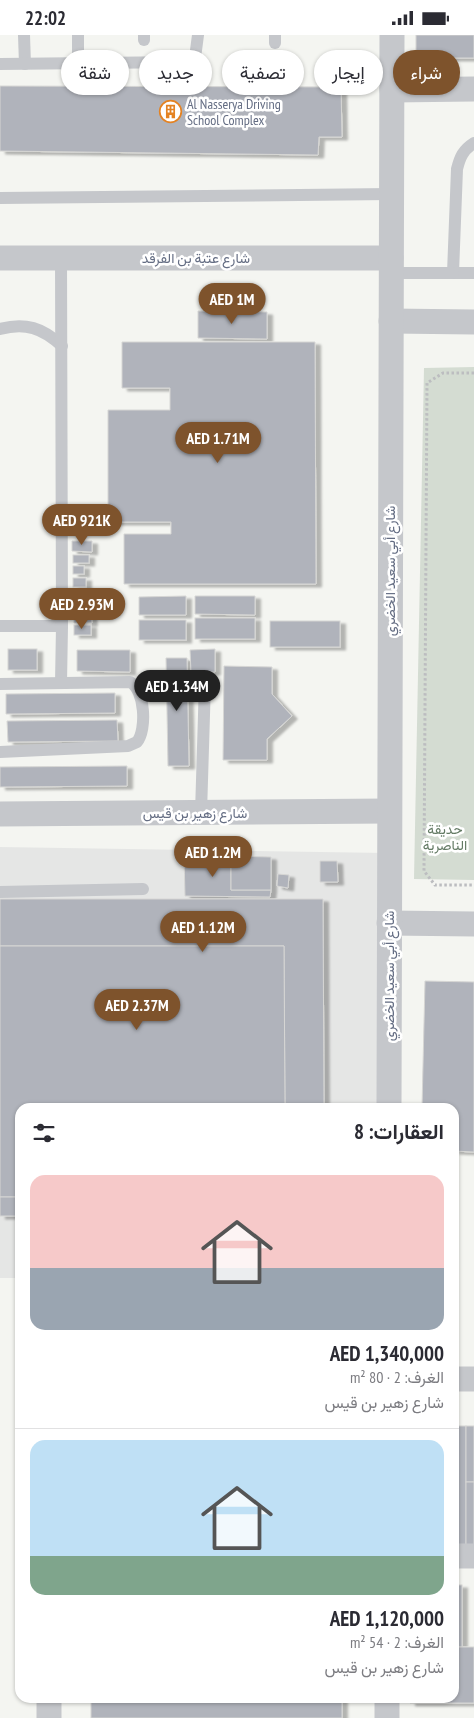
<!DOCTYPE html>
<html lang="ar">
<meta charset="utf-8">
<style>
:root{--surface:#fff;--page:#f2f2f3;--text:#2b2b33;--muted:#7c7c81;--line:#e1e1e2;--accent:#7e532c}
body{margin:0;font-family:"PT Sans Narrow",Vazirmatn,sans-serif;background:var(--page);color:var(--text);direction:rtl;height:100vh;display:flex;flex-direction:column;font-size:19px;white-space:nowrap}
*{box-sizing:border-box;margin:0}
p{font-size:16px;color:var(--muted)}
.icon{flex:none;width:28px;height:28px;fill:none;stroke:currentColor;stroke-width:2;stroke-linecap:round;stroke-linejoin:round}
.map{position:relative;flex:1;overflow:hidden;direction:ltr}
.sheet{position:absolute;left:15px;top:1068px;width:444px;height:600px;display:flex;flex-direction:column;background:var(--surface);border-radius:15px;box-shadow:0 1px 4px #0004;direction:rtl}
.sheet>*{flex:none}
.banner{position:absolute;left:15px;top:15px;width:445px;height:45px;direction:rtl;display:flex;gap:10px}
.price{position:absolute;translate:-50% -42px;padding:0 11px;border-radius:18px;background:var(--accent);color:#fff;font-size:16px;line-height:32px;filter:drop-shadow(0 1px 2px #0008)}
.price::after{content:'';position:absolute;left:50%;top:30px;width:15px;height:11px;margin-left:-8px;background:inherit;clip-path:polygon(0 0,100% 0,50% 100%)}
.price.active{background:#222;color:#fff}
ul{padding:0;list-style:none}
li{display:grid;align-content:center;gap:10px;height:265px;padding:0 15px}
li+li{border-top:1px solid var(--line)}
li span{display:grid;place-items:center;height:155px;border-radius:15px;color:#555}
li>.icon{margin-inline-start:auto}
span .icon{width:90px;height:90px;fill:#fffc;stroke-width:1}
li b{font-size:21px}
h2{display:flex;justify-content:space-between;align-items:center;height:60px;padding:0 15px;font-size:21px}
.pill{padding:0 18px;border-radius:22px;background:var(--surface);box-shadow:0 1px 4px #0004;font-size:18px;line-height:45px}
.pill.active{background:var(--accent);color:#fff}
.status{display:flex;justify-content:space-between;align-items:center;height:35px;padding:0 25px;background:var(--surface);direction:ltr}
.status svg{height:14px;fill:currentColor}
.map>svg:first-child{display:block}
.built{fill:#e5e6e5}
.green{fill:#d4dcd2}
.building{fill:#b0b3bb;stroke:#d6d6d4;filter:url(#shadow)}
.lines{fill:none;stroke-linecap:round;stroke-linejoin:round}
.path{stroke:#bcbdc0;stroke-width:3;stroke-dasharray:2.5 2.5;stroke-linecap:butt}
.lane{stroke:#c5c7cb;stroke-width:12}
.street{stroke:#c5c7cb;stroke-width:25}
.labels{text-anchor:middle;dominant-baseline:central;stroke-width:5;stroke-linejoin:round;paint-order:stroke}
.poi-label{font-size:14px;fill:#646d83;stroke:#fff;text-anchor:start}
.street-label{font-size:14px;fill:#646d83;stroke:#fff}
.park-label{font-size:14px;fill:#637a64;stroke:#fff}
</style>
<div class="status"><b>22:02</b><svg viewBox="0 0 49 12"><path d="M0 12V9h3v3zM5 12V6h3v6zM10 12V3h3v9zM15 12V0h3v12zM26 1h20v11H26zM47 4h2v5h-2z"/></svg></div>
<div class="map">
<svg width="474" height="1683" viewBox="0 0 474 1683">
<defs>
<filter id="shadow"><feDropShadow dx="5.5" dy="3" stdDeviation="1" flood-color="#0004"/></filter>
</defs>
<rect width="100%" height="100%" fill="#f4f5f1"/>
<path class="built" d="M 0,812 L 386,818 L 383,1072 L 20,1072 L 20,1243 L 0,1243 Z"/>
<path class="green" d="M 474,332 L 474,845 L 414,844 L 424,333 Z"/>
<g class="building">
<rect x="416" y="0" width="58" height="23"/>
<path d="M 0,51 L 341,52 L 342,102 L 319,102 L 318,120 L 0,116 Z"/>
<path d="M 198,276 L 267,277 L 267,304 L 198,303 Z"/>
<path d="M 122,307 L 315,307 L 316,549 L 124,549 L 124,499 L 171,499 L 171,487 L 108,487 L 108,375 L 170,375 L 170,353 L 122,353 Z"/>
<path d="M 72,506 L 92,506 L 92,517 L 72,516 Z"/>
<rect x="73" y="520" width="16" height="8"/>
<rect x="73" y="531" width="11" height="8"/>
<rect x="73" y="543" width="13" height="9"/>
<path d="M 73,556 L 88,556 L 89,564 L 73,564 Z"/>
<path d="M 186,561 L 186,580 L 139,580 L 139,562 Z"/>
<path d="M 195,561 L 255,561 L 255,580 L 195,579 Z"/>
<path d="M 91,567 L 91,576 L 74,576 L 73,568 Z"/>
<path d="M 91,578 L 92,588 L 74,588 L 74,579 Z"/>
<rect x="195" y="583" width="60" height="21"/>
<rect x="139" y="585" width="47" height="20"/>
<rect x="270" y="586" width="70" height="26"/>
<rect x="74" y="590" width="17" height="10"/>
<rect x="8" y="614" width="29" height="21"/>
<path d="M 215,614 L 215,637 L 191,637 L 190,615 Z"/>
<path d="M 77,615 L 130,615 L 130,637 L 77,636 Z"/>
<path d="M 166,623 L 187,623 L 189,731 L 168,731 Z"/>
<path d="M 224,631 L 272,632 L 272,659 L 292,681 L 267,704 L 267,725 L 223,725 Z"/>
<path d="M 115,658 L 115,678 L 6,679 L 6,659 Z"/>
<path d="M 117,685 L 118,706 L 8,707 L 7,686 Z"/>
<path d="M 127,731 L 127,751 L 0,752 L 0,732 Z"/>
<path d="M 184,821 L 231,821 L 231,855 L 271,855 L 270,862 L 185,861 Z"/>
<path d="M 231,821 L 271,822 L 271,855 L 231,855 Z"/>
<path d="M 320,826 L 337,826 L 338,847 L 320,847 Z"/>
<path d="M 278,839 L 289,840 L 288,853 L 277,851 Z"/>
<path d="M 0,864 L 323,864 L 324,1072 L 285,1072 L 284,911 L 0,911 Z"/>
<path d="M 0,911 L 284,911 L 285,1072 L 20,1072 L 20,1162 L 0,1162 Z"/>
<path d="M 425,946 L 474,947 L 474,1117 L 454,1116 L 454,1072 L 422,1072 Z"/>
<rect x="0" y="1162" width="20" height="19"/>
<rect x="454" y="1391" width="12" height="121"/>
<rect x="466" y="1391" width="8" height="56"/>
<rect x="466" y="1447" width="8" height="65"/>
<rect x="454" y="1550" width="8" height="62"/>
<path d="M 454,1612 L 474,1612 L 474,1668 L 410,1668 L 410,1662 L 454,1662 Z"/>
<rect x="91" y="1662" width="251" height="21"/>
</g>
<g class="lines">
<path class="path" d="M 474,338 L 443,338 L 427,348 L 424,836 L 435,850 L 474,850"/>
<g class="lane">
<path d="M 24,0 L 25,29"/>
<path d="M 144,0 L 144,5"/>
<path d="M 275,0 L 275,8"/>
<path d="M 0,29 L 187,27 L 195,23 L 198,0"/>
<path d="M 78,29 L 78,0"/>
<path d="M 474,108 C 463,115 460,122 457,134 L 453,238 L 474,238"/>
<path d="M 0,163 L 391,159"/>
<path d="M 391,238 L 453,238"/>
<path d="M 0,294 C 25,287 43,293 62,311"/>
<path d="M 0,591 L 62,591"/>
<path d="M 61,648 L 62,591 L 61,223"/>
<path d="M 0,649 L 130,647 C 145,654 147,695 137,707 L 128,711 L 0,717"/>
<path d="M 201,778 L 205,647"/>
<path d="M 0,857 L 143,854"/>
</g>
<g class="street">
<path d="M 392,55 L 474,54"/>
<path d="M 0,223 L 391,223"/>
<path d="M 391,286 L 474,287"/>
<path d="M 0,779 L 389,776"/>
<path d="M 389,888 L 474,889"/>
<path d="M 389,1072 L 392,0"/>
<path d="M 454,1344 L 474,1344"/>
<path d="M 454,1521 L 474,1521"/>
<path d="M 49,1683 L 49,1662"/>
<path d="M 387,1683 L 387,1662"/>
</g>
</g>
<defs>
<symbol id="building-ring" viewBox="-11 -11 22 22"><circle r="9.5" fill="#fff" stroke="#e48323" stroke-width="1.5"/><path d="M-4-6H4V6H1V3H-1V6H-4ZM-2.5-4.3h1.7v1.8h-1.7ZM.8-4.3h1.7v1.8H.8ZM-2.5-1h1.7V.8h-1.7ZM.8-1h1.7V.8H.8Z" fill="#e48323"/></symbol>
</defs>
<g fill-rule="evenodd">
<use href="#building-ring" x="158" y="64" width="25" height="25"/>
</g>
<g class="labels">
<g class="poi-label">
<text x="187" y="69">Al Nasserya Driving<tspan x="187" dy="16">School Complex</tspan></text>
</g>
<g class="street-label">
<text x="196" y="223">شارع عتبة بن الفرقد</text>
<text transform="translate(390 536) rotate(-90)">شارع أبي سعيد الخضري</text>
<text x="195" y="778">شارع زهير بن قيس</text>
<text transform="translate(389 941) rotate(-90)">شارع أبي سعيد الخضري</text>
</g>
<g class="park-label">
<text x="445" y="794">حديقة<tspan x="445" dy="16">الناصرية</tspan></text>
</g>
</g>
</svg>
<b class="price" style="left:232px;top:290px">AED 1M</b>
<b class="price" style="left:218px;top:429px">AED 1.71M</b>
<b class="price" style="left:82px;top:511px">AED 921K</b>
<b class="price" style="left:82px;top:595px">AED 2.93M</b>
<b class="price active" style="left:177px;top:677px">AED 1.34M</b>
<b class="price" style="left:213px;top:843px">AED 1.2M</b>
<b class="price" style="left:203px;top:918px">AED 1.12M</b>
<b class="price" style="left:137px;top:996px">AED 2.37M</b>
<div class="banner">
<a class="pill active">شراء</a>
<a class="pill">إيجار</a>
<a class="pill">تصفية</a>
<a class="pill">جديد</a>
<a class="pill">شقة</a>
</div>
<section class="sheet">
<h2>العقارات: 8<svg class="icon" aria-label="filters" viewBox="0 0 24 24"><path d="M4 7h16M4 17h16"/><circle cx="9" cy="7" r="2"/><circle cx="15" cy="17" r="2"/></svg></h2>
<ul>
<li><span style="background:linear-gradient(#f6c9c9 60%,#9aa5b1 0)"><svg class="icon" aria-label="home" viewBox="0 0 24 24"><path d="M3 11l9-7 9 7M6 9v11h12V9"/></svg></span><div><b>AED 1,340,000</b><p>الغرف: 2 · 80 m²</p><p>شارع زهير بن قيس</p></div></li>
<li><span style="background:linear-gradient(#bfe0f5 75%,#7fa58c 0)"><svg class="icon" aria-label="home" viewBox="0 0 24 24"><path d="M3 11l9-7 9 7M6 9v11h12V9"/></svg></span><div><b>AED 1,120,000</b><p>الغرف: 2 · 54 m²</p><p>شارع زهير بن قيس</p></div></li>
</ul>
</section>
</div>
